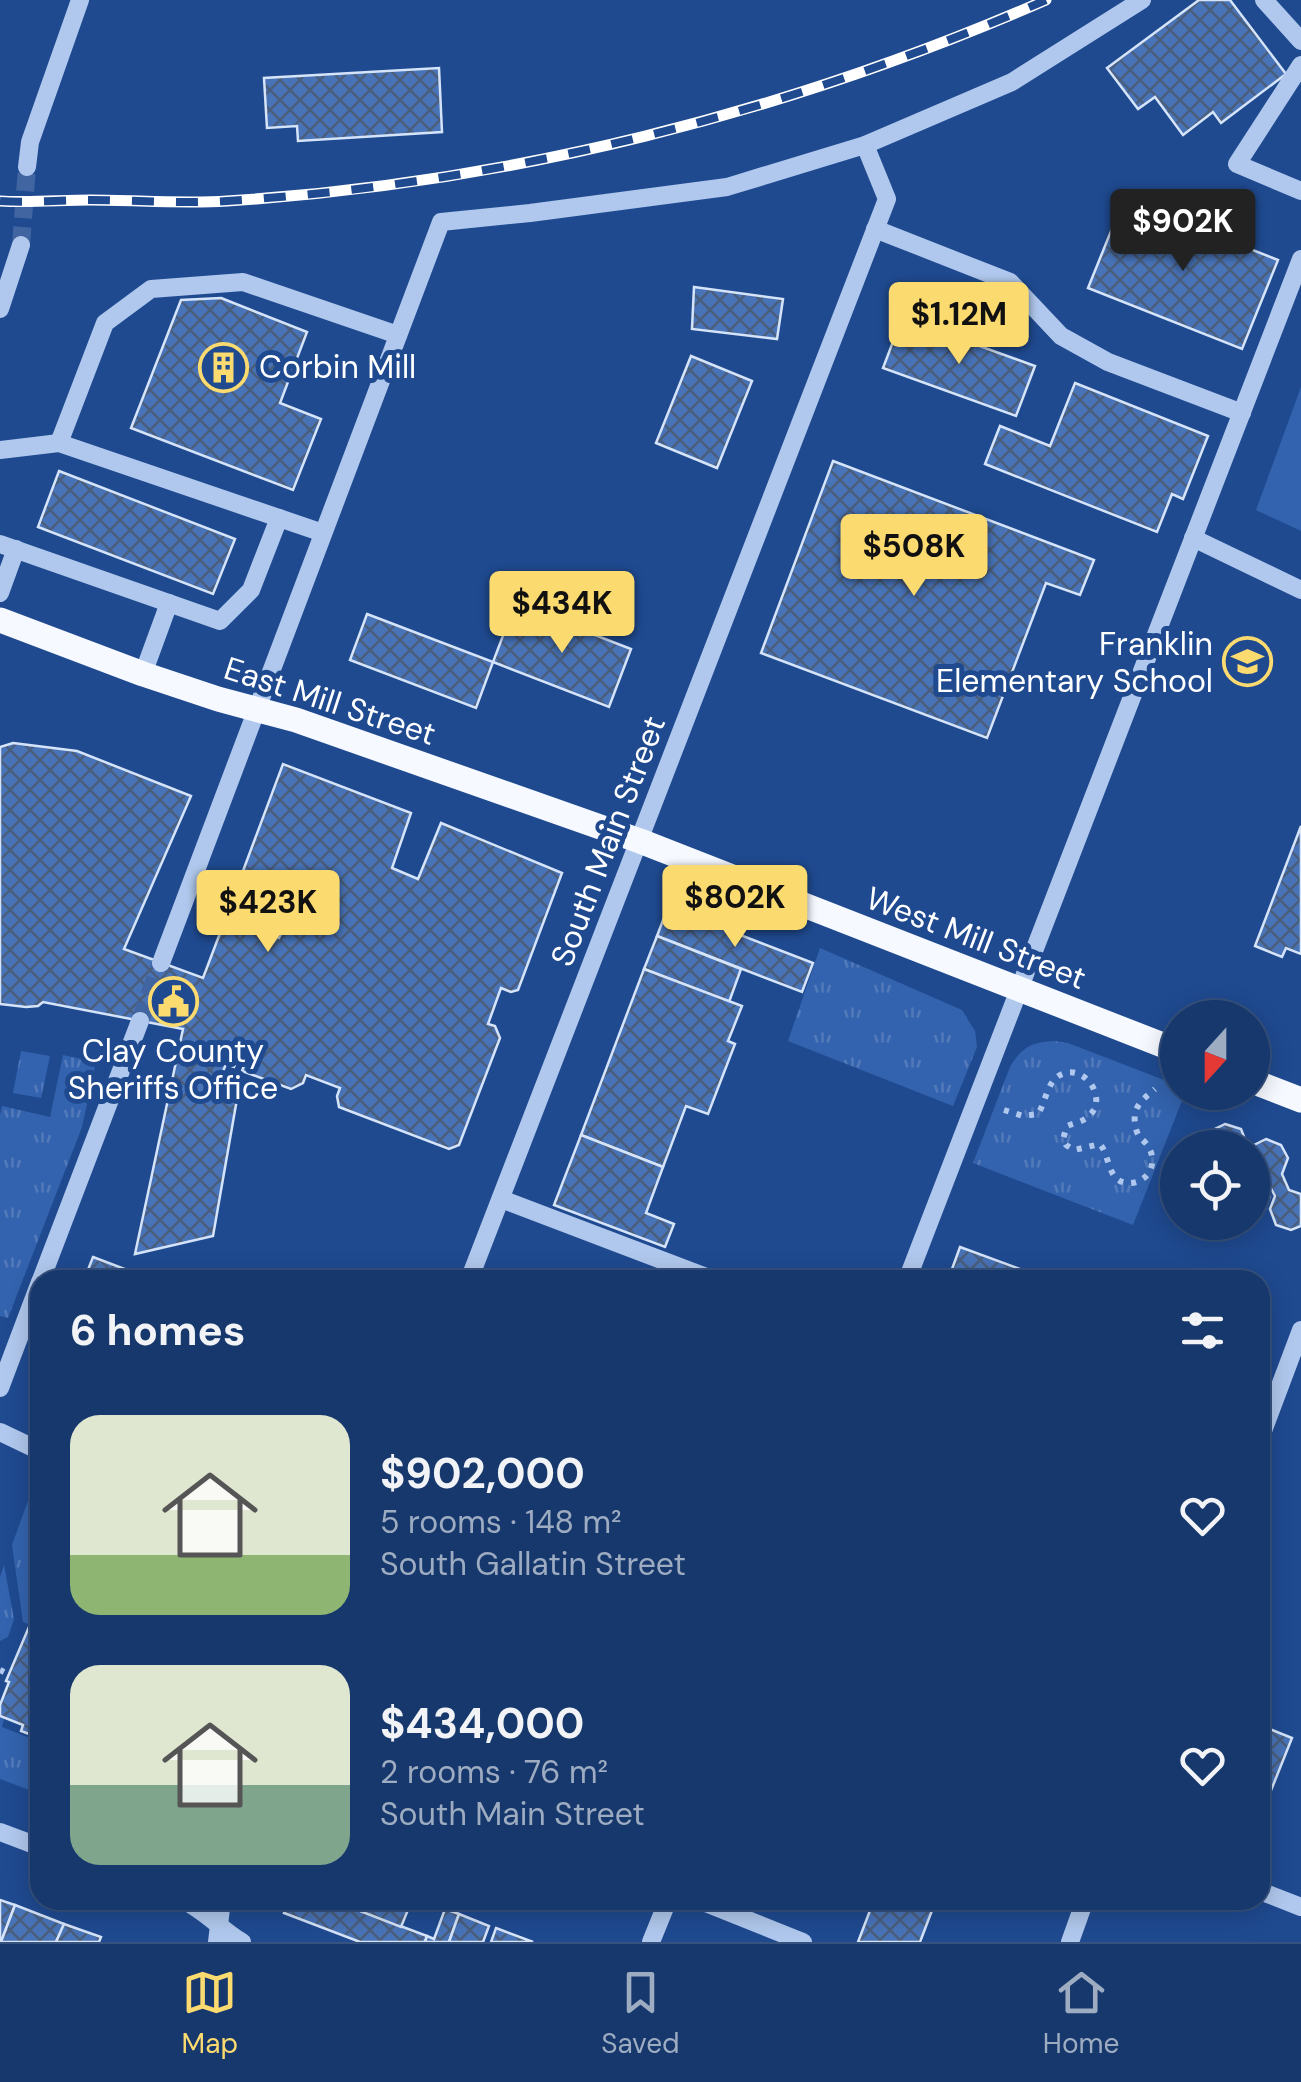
<!DOCTYPE html>
<meta charset="utf-8">
<style>
:root{--surface:#17386c;--page:#203f72;--text:#f1f3f6;--muted:#9eacc2;--line:#36527f;--accent:#fbda70}
body{margin:0;font-family:"DM Sans",sans-serif;background:var(--page);color:var(--text);height:100vh;display:flex;flex-direction:column;font-size:38px;white-space:nowrap}
*{box-sizing:border-box;margin:0}
p{font-size:32px;color:var(--muted)}
.icon{flex:none;width:55px;height:55px;fill:none;stroke:currentColor;stroke-width:2;stroke-linecap:round;stroke-linejoin:round}
.map{position:relative;flex:1;overflow:hidden}
.side{position:absolute;left:30px;top:1270px;width:1240px;height:640px;display:flex;flex-direction:column;background:var(--surface);border-radius:30px;box-shadow:0 5px 25px #0003,0 0 0 2px var(--line)}
.side>*{flex:none}
.needle{width:65px;rotate:201deg}
.tools{position:absolute;left:1160px;top:1000px;display:grid;gap:20px}
.tools a{display:grid;place-items:center;width:110px;height:110px;border-radius:50%;background:var(--surface);box-shadow:0 5px 25px #0003,0 0 0 2px var(--line);font-size:50px}
.price{position:absolute;translate:-50% -85px;padding:0 22px;border-radius:10px;background:var(--accent);color:#111;font-size:32px;line-height:65px;filter:drop-shadow(0 2px 5px #0008)}
.price::after{content:'';position:absolute;left:50%;top:60px;width:30px;height:22px;margin-left:-15px;background:inherit;clip-path:polygon(0 0,100% 0,50% 100%)}
.price.selected{background:#222;color:#fff}
ul{padding:0;list-style:none}
li{display:flex;align-items:center;gap:30px;height:250px;padding:0 40px}
li span{display:grid;place-items:center;flex:none;width:280px;height:200px;border-radius:30px;color:#555}
li>.icon{margin-inline-start:auto}
span .icon{width:120px;height:120px;fill:#fffc;stroke-width:1}
li b{font-size:42px}
h2{display:flex;justify-content:space-between;align-items:center;height:120px;padding:0 40px;font-size:42px}
.tabs{display:flex;justify-content:space-around;align-items:center;height:140px;border-top:2px solid var(--line);background:var(--surface);font-size:28px;color:var(--muted)}
.tabs a{display:grid;justify-items:center;gap:5px}
.tabs .selected{color:var(--accent)}
.map>svg:first-child{display:block}
.grass{fill:url(#grass-tufts)}
.pitch{fill:#3363ae}
.building{fill:url(#building-cross-hatch);stroke:#d5e4f9;stroke-width:2.5}
.lines{fill:none;stroke-linecap:round;stroke-linejoin:round}
.minor-tunnel{stroke:#4165a1;stroke-width:18;stroke-dasharray:18 9;stroke-linecap:butt}
.path{stroke:#b0c8ed;stroke-width:6;stroke-dasharray:5 8;stroke-linecap:butt}
.minor{stroke:#b0c8ed;stroke-width:18}
.major{stroke:#f6f9ff;stroke-width:25}
.rail-casing{stroke:#fff;stroke-width:11}
.rail{stroke:#1f4a90;stroke-width:8;stroke-dasharray:22;stroke-linecap:butt}
.labels{text-anchor:middle;dominant-baseline:central;stroke-width:10;stroke-linejoin:round;paint-order:stroke}
.poi-label{font-size:32px;fill:#fff;stroke:#1f4a90;text-anchor:start}
.street-label{font-size:32px;fill:#fff;stroke:#1f4a90}
</style>
<div class="map">
<svg width="1301" height="1942" viewBox="0 0 1301 1942">
<defs>
<pattern id="grass-tufts" width="24" height="20" patternUnits="userSpaceOnUse" patternTransform="scale(2.5)"><rect width="24" height="20" fill="#3363ae"/><path d="M3 7l-1-3M5 7V3M7 7l1-3M15 17l-1-3M17 17v-4M19 17l1-3" fill="none" stroke="#527aba"/></pattern>
<pattern id="building-cross-hatch" width="8" height="8" patternUnits="userSpaceOnUse" patternTransform="scale(2.5)"><rect width="8" height="8" fill="#4873b7"/><path d="M0 0l8 8M0 8l8-8" fill="none" stroke="#4a5e7c"/></pattern>
</defs>
<rect width="100%" height="100%" fill="#1f4a90"/>
<g class="grass">
<path d="M 820,948 L 962,1010 L 975,1031 L 977,1047 L 953,1106 L 788,1041 Z"/>
<path d="M 1054,1041 L 1068,1043 L 1177,1085 L 1178,1092 L 1185,1093 L 1133,1225 L 973,1163 L 1010,1067 C 1022,1047 1032,1042 1054,1041 Z"/>
<path d="M 21,1051 L 50,1056 L 41,1098 L 13,1093 Z"/>
<path d="M 63,1055 L 96,1062 L 82,1127 L 8,1318 L 0,1316 L 0,1115 L 2,1106 L 50,1117 Z"/>
<path d="M 29,1498 L 40,1502 L 40,1601 L 39,1604 L 32,1602 L 28,1615 L 31,1617 L 28,1624 L 23,1622 L 12,1545 Z"/>
<path d="M 4,1565 L 14,1619 L 8,1637 L 0,1641 L 0,1577 Z"/>
<path d="M 0,1717 L 4,1719 L 2,1727 L 35,1740 L 34,1743 L 40,1745 L 40,1794 L 0,1779 Z"/>
</g>
<path class="pitch" d="M 1301,387 L 1301,531 L 1256,510 Z"/>
<g class="building">
<path d="M 1199,0 L 1230,0 L 1286,74 L 1221,123 L 1213,112 L 1183,135 L 1155,97 L 1138,109 L 1107,68 Z"/>
<path d="M 439,68 L 442,132 L 298,141 L 297,126 L 267,128 L 264,78 Z"/>
<path d="M 1124,199 L 1278,260 L 1242,349 L 1088,288 Z"/>
<path d="M 694,287 L 783,299 L 777,339 L 692,329 Z"/>
<path d="M 221,298 L 307,332 L 280,403 L 321,419 L 293,490 L 131,428 L 181,300 Z"/>
<path d="M 902,318 L 1035,366 L 1016,416 L 883,368 Z"/>
<path d="M 691,356 L 752,381 L 717,468 L 656,443 Z"/>
<path d="M 1075,383 L 1208,436 L 1183,499 L 1172,494 L 1157,532 L 985,464 L 1000,426 L 1050,446 Z"/>
<path d="M 833,461 L 1094,560 L 1080,595 L 1046,583 L 987,738 L 761,653 Z"/>
<path d="M 59,471 L 235,539 L 213,594 L 38,527 Z"/>
<path d="M 515,604 L 631,649 L 609,707 L 493,662 Z"/>
<path d="M 367,614 L 493,662 L 476,708 L 350,660 Z"/>
<path d="M 13,743 L 77,751 L 191,796 L 124,949 L 203,978 L 222,928 L 235,921 L 279,938 L 289,917 L 234,895 L 283,764 L 411,813 L 392,868 L 418,879 L 441,823 L 562,873 L 518,990 L 511,992 L 501,988 L 488,1024 L 495,1026 L 500,1038 L 459,1145 L 449,1149 L 339,1107 L 337,1096 L 340,1088 L 306,1075 L 303,1083 L 291,1089 L 242,1071 L 245,1063 L 237,1061 L 234,1067 L 226,1064 L 215,1091 L 237,1099 L 213,1236 L 135,1254 L 183,1029 L 43,1002 L 38,1006 L 26,1007 L 0,1004 L 0,747 Z"/>
<path d="M 1301,826 L 1301,954 L 1286,948 L 1282,957 L 1255,946 Z"/>
<path d="M 668,907 L 813,963 L 802,992 L 657,936 Z"/>
<path d="M 657,936 L 741,969 L 729,1002 L 644,969 Z"/>
<path d="M 644,969 L 742,1006 L 728,1041 L 735,1044 L 708,1114 L 686,1106 L 663,1167 L 581,1135 Z"/>
<path d="M 1225,1124 L 1241,1129 L 1246,1142 L 1245,1148 L 1208,1148 L 1215,1129 Z"/>
<path d="M 581,1135 L 663,1167 L 646,1213 L 674,1224 L 665,1247 L 554,1205 Z"/>
<path d="M 1266,1139 L 1281,1145 L 1288,1158 L 1282,1174 L 1289,1190 L 1301,1194 L 1301,1226 L 1291,1230 L 1276,1225 L 1270,1209 L 1275,1196 L 1267,1181 L 1252,1173 L 1252,1146 Z"/>
<path d="M 1252,1179 L 1265,1185 L 1270,1196 L 1265,1209 L 1252,1216 Z"/>
<path d="M 960,1247 L 1050,1280 L 948,1280 Z"/>
<path d="M 93,1257 L 151,1279 L 151,1280 L 84,1280 Z"/>
<path d="M 40,1601 L 40,1738 L 21,1731 L 23,1725 L 0,1716 L 0,1705 L 9,1682 L 6,1681 Z"/>
<path d="M 1260,1725 L 1292,1738 L 1260,1818 Z"/>
<path d="M 0,1900 L 15,1905 L 1,1942 L 0,1942 Z"/>
<path d="M 289,1900 L 332,1900 L 427,1936 L 425,1942 L 360,1942 L 284,1913 Z"/>
<path d="M 332,1900 L 412,1900 L 401,1927 Z"/>
<path d="M 874,1900 L 936,1900 L 920,1942 L 858,1942 Z"/>
<path d="M 15,1905 L 64,1924 L 56,1942 L 1,1942 Z"/>
<path d="M 445,1909 L 459,1914 L 449,1942 L 425,1942 L 427,1936 L 434,1939 Z"/>
<path d="M 459,1914 L 489,1926 L 483,1942 L 449,1942 Z"/>
<path d="M 64,1924 L 101,1937 L 99,1942 L 56,1942 Z"/>
<path d="M 496,1928 L 533,1942 L 491,1942 Z"/>
</g>
<g class="lines">
<g class="minor-tunnel">
<path d="M 21,245 L 27,167"/>
<path d="M 140,1021 L 161,963"/>
</g>
<g class="path">
<path d="M 1004,1110 L 1023,1116 L 1038,1114 C 1045,1103 1047,1085 1057,1077 C 1081,1059 1110,1097 1089,1116 C 1083,1122 1074,1123 1067,1126 L 1063,1139 L 1066,1145 L 1074,1150 L 1100,1144 C 1108,1154 1108,1171 1117,1179 C 1123,1184 1132,1184 1139,1181 C 1152,1175 1156,1160 1149,1148 C 1147,1143 1142,1140 1139,1136 C 1135,1130 1134,1120 1135,1113 C 1138,1102 1147,1096 1155,1089"/>
<path d="M 0,1670 L 4,1672"/>
</g>
<g class="minor">
<path d="M 1264,0 L 1301,41"/>
<path d="M 1301,65 L 1237,164 L 1301,191"/>
<path d="M 27,167 L 30,142 L 80,0"/>
<path d="M 875,229 L 1010,282 L 1061,336 L 1108,362 L 1242,413"/>
<path d="M 0,309 L 21,245"/>
<path d="M 59,443 L 105,323 L 151,289 L 243,282 L 398,335"/>
<path d="M 0,450 L 59,443 L 323,533"/>
<path d="M 1193,538 L 1301,590"/>
<path d="M 0,544 L 220,621 L 251,590 L 279,518"/>
<path d="M 0,593 L 16,549"/>
<path d="M 143,674 L 169,603"/>
<path d="M 161,963 L 441,222 L 530,213 L 727,187 L 865,145 L 1012,82 L 1142,0"/>
<path d="M 501,1199 L 714,1280"/>
<path d="M 41,1280 L 140,1021"/>
<path d="M 469,1280 L 887,199 L 865,145"/>
<path d="M 907,1280 L 1301,259"/>
<path d="M 0,1388 L 40,1282"/>
<path d="M 0,1432 L 40,1451"/>
<path d="M 1260,1439 L 1301,1330"/>
<path d="M 0,1832 L 40,1847"/>
<path d="M 1260,1891 L 1301,1907"/>
<path d="M 182,1900 C 205,1910 220,1929 242,1942"/>
<path d="M 698,1900 L 803,1942"/>
<path d="M 217,1942 L 222,1900"/>
<path d="M 651,1942 L 668,1900"/>
<path d="M 1070,1942 L 1085,1900"/>
</g>
<g class="major">
<path d="M 0,620 L 143,674 L 218,699 L 296,720 L 640,841 L 1178,1051"/>
<path d="M 1252,1081 L 1301,1100"/>
</g>
<defs>
<path id="rail" d="M 0,201 C 30,203 61,200 91,200 C 136,200 182,204 227,201 C 509,183 787,113 1046,0"/>
</defs>
<use href="#rail" class="rail-casing"/>
<use href="#rail" class="rail"/>
</g>
<defs>
<symbol id="building-ring" viewBox="-11 -11 22 22"><circle r="9.5" fill="#1f4a90" stroke="#fbda70" stroke-width="1.5"/><path d="M-4-6H4V6H1V3H-1V6H-4ZM-2.5-4.3h1.7v1.8h-1.7ZM.8-4.3h1.7v1.8H.8ZM-2.5-1h1.7V.8h-1.7ZM.8-1h1.7V.8H.8Z" fill="#fbda70"/></symbol>
<symbol id="school-ring" viewBox="-11 -11 22 22"><circle r="9.5" fill="#1f4a90" stroke="#fbda70" stroke-width="1.5"/><path d="M0-5L7-2L0 1L-7-2ZM-4 1L0 2.5L4 1V4Q0 6-4 4Z" fill="#fbda70"/></symbol>
<symbol id="civic-ring" viewBox="-11 -11 22 22"><circle r="9.5" fill="#1f4a90" stroke="#fbda70" stroke-width="1.5"/><path d="M-.6-6.5H3V-4.5H.6V-3L4-1V1h2V6H-6V1h2V-1L-.6-3ZM-1.2 2.5V6h2.4V2.5Z" fill="#fbda70"/></symbol>
</defs>
<g fill-rule="evenodd">
<use href="#building-ring" x="196" y="340" width="55" height="55"/>
<use href="#school-ring" x="1220" y="634" width="55" height="55"/>
<use href="#civic-ring" x="146" y="974" width="55" height="55"/>
</g>
<g class="labels">
<g class="poi-label">
<text x="259" y="367">Corbin Mill</text>
<text x="1213" y="644" text-anchor="end">Franklin<tspan x="1213" dy="37">Elementary School</tspan></text>
<text x="173" y="1051" text-anchor="middle">Clay County<tspan x="173" dy="37">Sheriffs Office</tspan></text>
</g>
<g class="street-label">
<text transform="translate(330 701) rotate(18)">East Mill Street</text>
<text transform="translate(608 841) rotate(-69)">South Main Street</text>
<text transform="translate(976 938) rotate(21)">West Mill Street</text>
</g>
</g>
</svg>
<div class="tools">
<a><svg class="needle" viewBox="-14 -14 28 28"><path d="M0-13l5 13h-10z" fill="#e53935"/><path d="M0 13l5-13h-10z" fill="#9eacc2"/></svg></a>
<a><svg class="icon" aria-label="locate" viewBox="0 0 24 24"><circle cx="12" cy="12" r="6"/><path d="M12 2v4M12 18v4M2 12h4M18 12h4"/></svg></a>
</div>
<b class="price selected" style="left:1183px;top:274px">$902K</b>
<b class="price" style="left:959px;top:367px">$1.12M</b>
<b class="price" style="left:914px;top:599px">$508K</b>
<b class="price" style="left:562px;top:656px">$434K</b>
<b class="price" style="left:735px;top:950px">$802K</b>
<b class="price" style="left:268px;top:955px">$423K</b>
<section class="side">
<h2>6 homes<svg class="icon" aria-label="filters" viewBox="0 0 24 24"><path d="M4 7h16M4 17h16"/><circle cx="9" cy="7" r="2"/><circle cx="15" cy="17" r="2"/></svg></h2>
<ul>
<li><span style="background:linear-gradient(#dfe7d0 70%,#8fb573 0)"><svg class="icon" aria-label="home" viewBox="0 0 24 24"><path d="M3 11l9-7 9 7M6 9v11h12V9"/></svg></span><div><b>$902,000</b><p>5 rooms · 148 m²</p><p>South Gallatin Street</p></div><svg class="icon" aria-label="heart" viewBox="0 0 24 24"><path d="M12 20l-8-8c-3-5 5-10 8-4 3-6 11-1 8 4z"/></svg></li>
<li><span style="background:linear-gradient(#dfe7d0 60%,#7fa58c 0)"><svg class="icon" aria-label="home" viewBox="0 0 24 24"><path d="M3 11l9-7 9 7M6 9v11h12V9"/></svg></span><div><b>$434,000</b><p>2 rooms · 76 m²</p><p>South Main Street</p></div><svg class="icon" aria-label="heart" viewBox="0 0 24 24"><path d="M12 20l-8-8c-3-5 5-10 8-4 3-6 11-1 8 4z"/></svg></li>
</ul>
</section>
</div>
<nav class="tabs">
<a class="selected"><svg class="icon" aria-label="map" viewBox="0 0 24 24"><path d="M3 6l6-2 6 2 6-2v14l-6 2-6-2-6 2zM9 4v14M15 6v14"/></svg>Map</a>
<a><svg class="icon" aria-label="saved" viewBox="0 0 24 24"><path d="M7 4h10v16l-5-4-5 4z"/></svg>Saved</a>
<a><svg class="icon" aria-label="home" viewBox="0 0 24 24"><path d="M3 11l9-7 9 7M6 9v11h12V9"/></svg>Home</a>
</nav>
